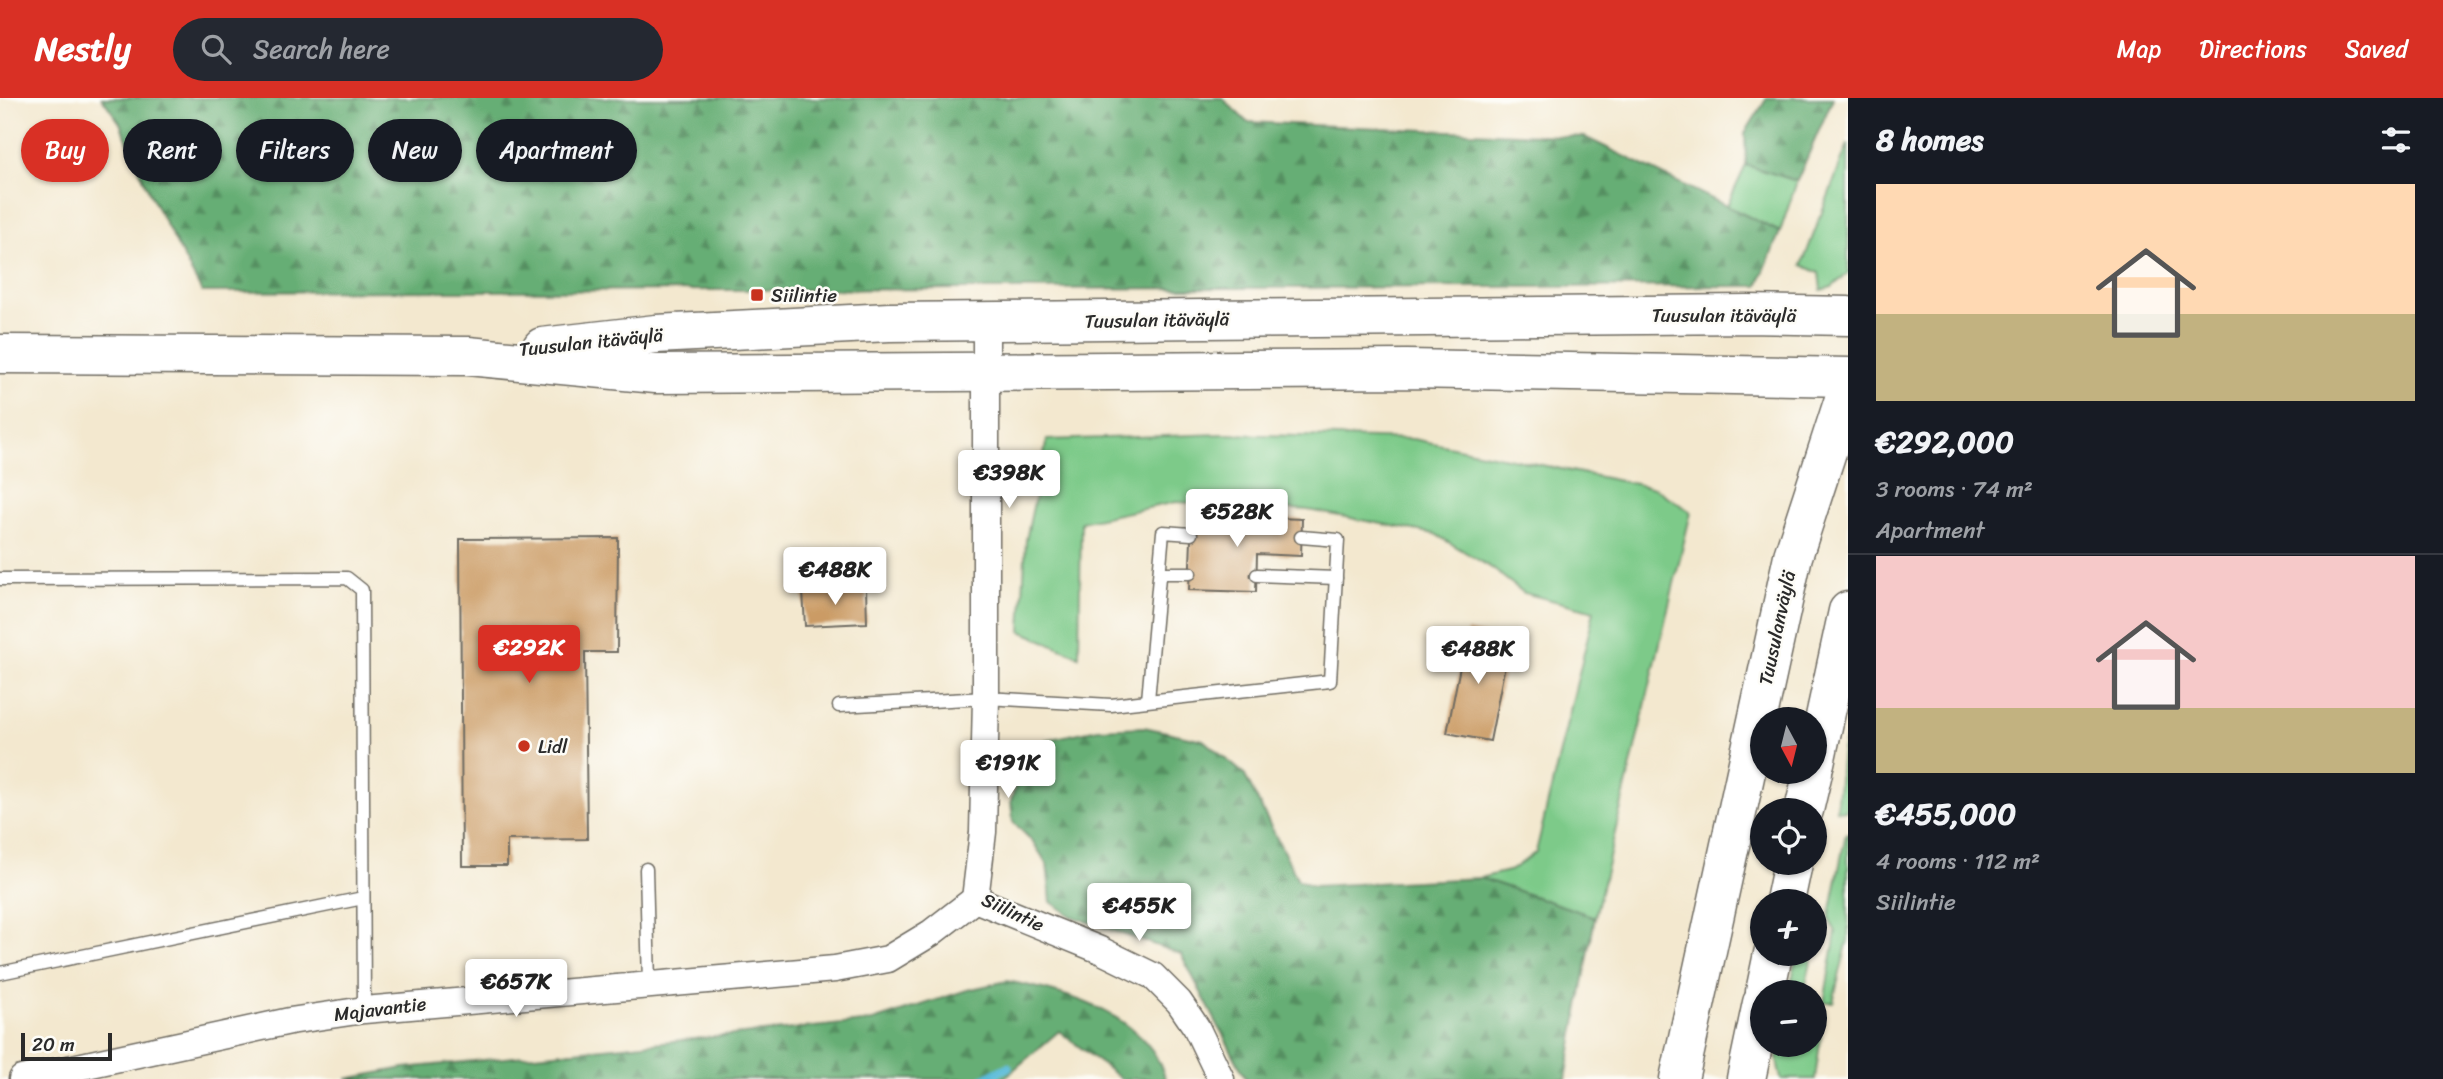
<!DOCTYPE html>
<meta charset="utf-8">
<style>
:root{--surface:#171b24;--page:#242831;--text:#f1f3f6;--muted:#9ea1a6;--line:#363941;--accent:#d93025}
body{margin:0;font-family:Sriracha,sans-serif;background:var(--page);color:var(--text);height:100vh;display:flex;flex-direction:column;font-size:26px;white-space:nowrap}
*{box-sizing:border-box;margin:0}
p{font-size:23px;color:var(--muted)}
.icon{flex:none;width:38px;height:38px;fill:none;stroke:currentColor;stroke-width:2;stroke-linecap:round;stroke-linejoin:round}
.map{position:relative;flex:1;overflow:hidden}
.side{display:flex;flex-direction:column;background:var(--surface);width:595px}
.side>*{flex:none}
.hud{position:absolute;left:21px;top:21px;width:665px;height:63px;display:flex;gap:14px}
.needle{width:46px;rotate:173deg}
.buttons{position:absolute;left:1750px;top:609px;display:grid;gap:14px}
.buttons a{display:grid;place-items:center;width:77px;height:77px;border-radius:50%;background:var(--surface);box-shadow:0 2px 5px #0004;font-size:35px}
.scale{position:absolute;left:21px;bottom:18px;width:91px;box-sizing:border-box;padding-left:7px;border:4px solid #2b2b2b;border-top:0;font-size:19px;line-height:24px;white-space:nowrap;color:#2b2b2b;-webkit-text-stroke:5px #fdfcf7;paint-order:stroke}
.price{position:absolute;translate:-50% -60px;padding:0 16px;border-radius:7px;background:#fff;color:#222;font-size:23px;line-height:46px;filter:drop-shadow(0 2px 4px #0008)}
.price::after{content:'';position:absolute;left:50%;top:42px;width:21px;height:16px;margin-left:-10px;background:inherit;clip-path:polygon(0 0,100% 0,50% 100%)}
.price.selected{background:var(--accent);color:#fff}
ul{padding:0;list-style:none}
li{display:grid;align-content:center;gap:14px;height:371px;padding:0 28px}
li+li{border-top:2px solid var(--line)}
li span{display:grid;place-items:center;height:217px;border-radius:0px;color:#555}
li>.icon{margin-inline-start:auto}
span .icon{width:126px;height:126px;fill:#fffc;stroke-width:1}
li b{font-size:30px}
h2{display:flex;justify-content:space-between;align-items:center;height:84px;padding:0 28px;font-size:30px}
.chip{padding:0 24px;border-radius:32px;background:var(--surface);box-shadow:0 2px 5px #0004;font-size:24px;line-height:63px}
.chip.selected{background:var(--accent);color:#fff}
header{display:flex;align-items:center;gap:42px;box-sizing:border-box;height:98px;padding:0 35px;background:var(--accent);color:#fff}
header strong{font-size:33px}
nav{display:flex;gap:38px;margin-inline-start:auto;font-size:24px}
.search{width:490px;height:63px;background:var(--page);display:flex;align-items:center;gap:18px;box-sizing:border-box;padding:0 24px;border-radius:38px;color:var(--muted);font-size:26px}
main{display:flex;flex:1;min-height:0}
.map>svg:first-child{display:block}
.grass{fill:#7dca89;stroke:#547a5a;stroke-width:2}
.forest{fill:url(#forest-firs);stroke:#486c50;stroke-width:2}
.lines{fill:none;stroke-linecap:round;stroke-linejoin:round}
.stream{stroke:#5bbcd9;stroke-width:9}
.building{fill:#cb9b65}
.service-casing{stroke:#716d64;stroke-width:15}
.minor-casing{stroke:#716d64;stroke-width:29}
.primary-casing{stroke:#716d64;stroke-width:41}
.service{stroke:#fff;stroke-width:12}
.minor{stroke:#fff;stroke-width:26}
.primary{stroke:#fff;stroke-width:38}
.poi-dot{fill:#c8321e;stroke:#fdfcf7;stroke-width:2.5}
.labels{text-anchor:middle;dominant-baseline:central;stroke-width:5;stroke-linejoin:round;paint-order:stroke}
.poi-label{font-size:19px;fill:#2b2b2b;stroke:#fdfcf7;text-anchor:start}
.street-label{font-size:19px;fill:#2b2b2b;stroke:#fdfcf7}
</style>
<header>
<strong>Nestly</strong>
<div class="search"><svg class="icon" aria-label="search" viewBox="0 0 24 24"><circle cx="10" cy="10" r="6"/><path d="M15 15l6 6"/></svg>Search here</div>
<nav><a>Map</a><a>Directions</a><a>Saved</a></nav>
</header>
<main>
<div class="map">
<svg width="1848" height="981" viewBox="0 0 1848 981">
<defs>
<pattern id="forest-firs" width="22" height="20" patternUnits="userSpaceOnUse" patternTransform="scale(1.75)"><rect width="22" height="20" fill="#66ae75"/><path d="M5 1l3.5 6h-7zM16 11l3.5 6h-7z" fill="#548e60"/></pattern>
</defs>
<rect width="100%" height="100%" fill="#fdfcf7"/>
<filter id="ink" filterUnits="userSpaceOnUse"><feTurbulence type="fractalNoise" baseFrequency=".0143" numOctaves="2"/><feDisplacementMap in="SourceGraphic" scale="14" xChannelSelector="R" yChannelSelector="G"/><feConvolveMatrix kernelMatrix="1 2 1 2 8 2 1 2 1" color-interpolation-filters="sRGB"/></filter>
<filter id="wash" filterUnits="userSpaceOnUse"><feTurbulence type="fractalNoise" baseFrequency=".00686" numOctaves="4" result="noise"/><feDisplacementMap in="SourceGraphic" scale="28" xChannelSelector="R" yChannelSelector="G"/><feGaussianBlur stdDeviation="1.57" result="paint"/><feColorMatrix in="noise" values="0 0 0 0 0 0 0 0 0 0 0 0 0 0 0 0 0 1.4 0 .05"/><feComposite in="paint" operator="in"/></filter>
<g filter="url(#wash)">
<rect width="100%" height="100%" fill="#f3e8cf"/>
<g class="grass">
<path d="M 1848,46 L 1848,175 L 1832,189 L 1821,192 L 1819,175 L 1802,167 Z"/>
<path d="M 1746,67 L 1797,83 L 1780,134 L 1727,108 Z"/>
<path d="M 1224,336 L 1413,341 L 1655,390 L 1691,414 L 1595,819 L 1480,780 L 1512,772 L 1536,754 L 1594,513 L 1524,495 L 1493,471 L 1435,436 L 1308,412 L 1176,404 L 1081,424 L 1079,558 L 1021,533 L 1026,442 L 1047,342 Z"/>
<path d="M 1848,630 L 1848,703 L 1846,713 L 1836,712 L 1842,652 Z"/>
<path d="M 1846,735 L 1848,735 L 1848,842 L 1833,904 L 1824,904 L 1836,834 L 1829,821 Z"/>
<path d="M 1798,856 L 1813,856 L 1804,894 L 1789,894 Z"/>
<path d="M 1815,927 L 1821,937 L 1815,981 L 1781,981 L 1777,963 L 1778,947 L 1815,947 Z"/>
</g>
<g class="forest">
<path d="M 102,0 L 1222,0 L 1247,24 L 1585,39 L 1780,134 L 1758,188 L 202,194 L 150,96 L 120,25 Z"/>
<path d="M 1767,0 L 1833,0 L 1797,83 L 1746,67 L 1745,35 Z"/>
<path d="M 1144,629 L 1203,642 L 1244,676 L 1298,782 L 1313,788 L 1480,780 L 1595,819 L 1566,981 L 1246,981 L 1181,856 L 1071,818 L 1051,804 L 1047,766 L 1033,744 L 1013,724 L 1011,703 L 1021,668 L 1046,642 L 1098,631 Z"/>
<path d="M 1007,883 C 1058,893 1119,908 1152,952 C 1158,960 1162,972 1166,981 L 1121,981 L 1059,933 L 1003,981 L 346,981 L 404,970 L 873,923 L 967,892 Z"/>
</g>
<g class="lines">
<path class="stream" d="M 983,981 L 1008,969"/>
</g>
<g id="blocks">
<g class="building">
<path d="M 1192,417 L 1302,421 L 1301,458 L 1257,456 L 1256,494 L 1189,492 Z"/>
<path d="M 618,440 L 617,554 L 585,554 L 587,741 L 507,742 L 507,768 L 462,768 L 460,441 Z"/>
<path d="M 866,490 L 867,525 L 805,528 L 803,493 Z"/>
<path d="M 1467,533 L 1510,542 L 1490,643 L 1447,635 Z"/>
</g>
</g>
</g>
<g filter="url(#ink)">
<use href="#blocks" fill-opacity="0" stroke="#716d64" stroke-width="2"/>
<g class="lines">
<defs>
<g id="service">
<path d="M 1160,475 L 1190,475"/>
<path d="M 1257,477 L 1336,480"/>
<path d="M 0,481 L 347,480 L 362,492 L 364,912"/>
<path d="M 1148,602 L 1163,434 L 1191,436"/>
<path d="M 839,608 L 986,600 L 1111,607 L 1330,583 L 1338,442 L 1301,439"/>
<path d="M 646,771 L 649,885"/>
<path d="M 0,875 L 363,800"/>
</g>
<g id="minor">
<path d="M 975,801 L 983,734 L 986,600 L 986,224"/>
<path d="M 975,801 L 1100,852 L 1153,878 L 1179,904 L 1196,929 L 1221,981"/>
<path d="M 22,981 L 290,923 L 364,912 L 835,871 L 888,861 L 931,835 L 975,801"/>
</g>
<g id="primary">
<path d="M 542,249 L 656,236 L 889,224 L 1747,216 L 1848,218"/>
<path d="M 0,256 L 468,258 L 656,276 L 1407,271 L 1848,279"/>
<path d="M 1815,665 L 1848,513"/>
<path d="M 1804,712 L 1813,674"/>
<path d="M 1785,803 L 1793,765"/>
<path d="M 1765,894 L 1773,856"/>
<path d="M 1679,981 L 1793,458 L 1848,289"/>
<path d="M 1746,981 L 1762,905"/>
</g>
</defs>
<use href="#service" class="service-casing"/>
<use href="#minor" class="minor-casing"/>
<use href="#primary" class="primary-casing"/>
<use href="#service" class="service"/>
<use href="#minor" class="minor"/>
<use href="#primary" class="primary"/>
</g>
</g>
<g class="poi-dot">
<rect x="750" y="190" width="14" height="14" rx="3.5"/>
<circle cx="524" cy="648" r="7"/>
</g>
<g class="labels">
<g class="poi-label">
<text x="771" y="197">Siilintie</text>
<text x="538" y="648">Lidl</text>
</g>
<g class="street-label">
<text x="1724" y="217">Tuusulan itäväylä</text>
<text transform="translate(1157 222) rotate(-1)">Tuusulan itäväylä</text>
<text transform="translate(591 244) rotate(-6)">Tuusulan itäväylä</text>
<text transform="translate(1777 530) rotate(-78)">Tuusulanväylä</text>
<text transform="translate(1013 814) rotate(25)">Siilintie</text>
<text transform="translate(380 911) rotate(-7)">Majavantie</text>
</g>
</g>
</svg>
<div class="buttons">
<a><svg class="needle" viewBox="-14 -14 28 28"><path d="M0-13l5 13h-10z" fill="#e53935"/><path d="M0 13l5-13h-10z" fill="#9ea1a6"/></svg></a>
<a><svg class="icon" aria-label="locate" viewBox="0 0 24 24"><circle cx="12" cy="12" r="6"/><path d="M12 2v4M12 18v4M2 12h4M18 12h4"/></svg></a>
<a>+</a>
<a>−</a>
</div>
<div class="scale">20 m</div>
<b class="price" style="left:1009px;top:412px">€398K</b>
<b class="price" style="left:1237px;top:451px">€528K</b>
<b class="price" style="left:835px;top:509px">€488K</b>
<b class="price selected" style="left:529px;top:587px">€292K</b>
<b class="price" style="left:1478px;top:588px">€488K</b>
<b class="price" style="left:1008px;top:702px">€191K</b>
<b class="price" style="left:1139px;top:845px">€455K</b>
<b class="price" style="left:516px;top:921px">€657K</b>
<div class="hud">
<a class="chip selected">Buy</a>
<a class="chip">Rent</a>
<a class="chip">Filters</a>
<a class="chip">New</a>
<a class="chip">Apartment</a>
</div>
</div>
<section class="side">
<h2>8 homes<svg class="icon" aria-label="filters" viewBox="0 0 24 24"><path d="M4 7h16M4 17h16"/><circle cx="9" cy="7" r="2"/><circle cx="15" cy="17" r="2"/></svg></h2>
<ul>
<li><span style="background:linear-gradient(#ffd9b3 60%,#c2b280 0)"><svg class="icon" aria-label="home" viewBox="0 0 24 24"><path d="M3 11l9-7 9 7M6 9v11h12V9"/></svg></span><div><b>€292,000</b><p>3 rooms · 74 m²</p><p>Apartment</p></div></li>
<li><span style="background:linear-gradient(#f6c9c9 70%,#c2b280 0)"><svg class="icon" aria-label="home" viewBox="0 0 24 24"><path d="M3 11l9-7 9 7M6 9v11h12V9"/></svg></span><div><b>€455,000</b><p>4 rooms · 112 m²</p><p>Siilintie</p></div></li>
</ul>
</section>
</main>
